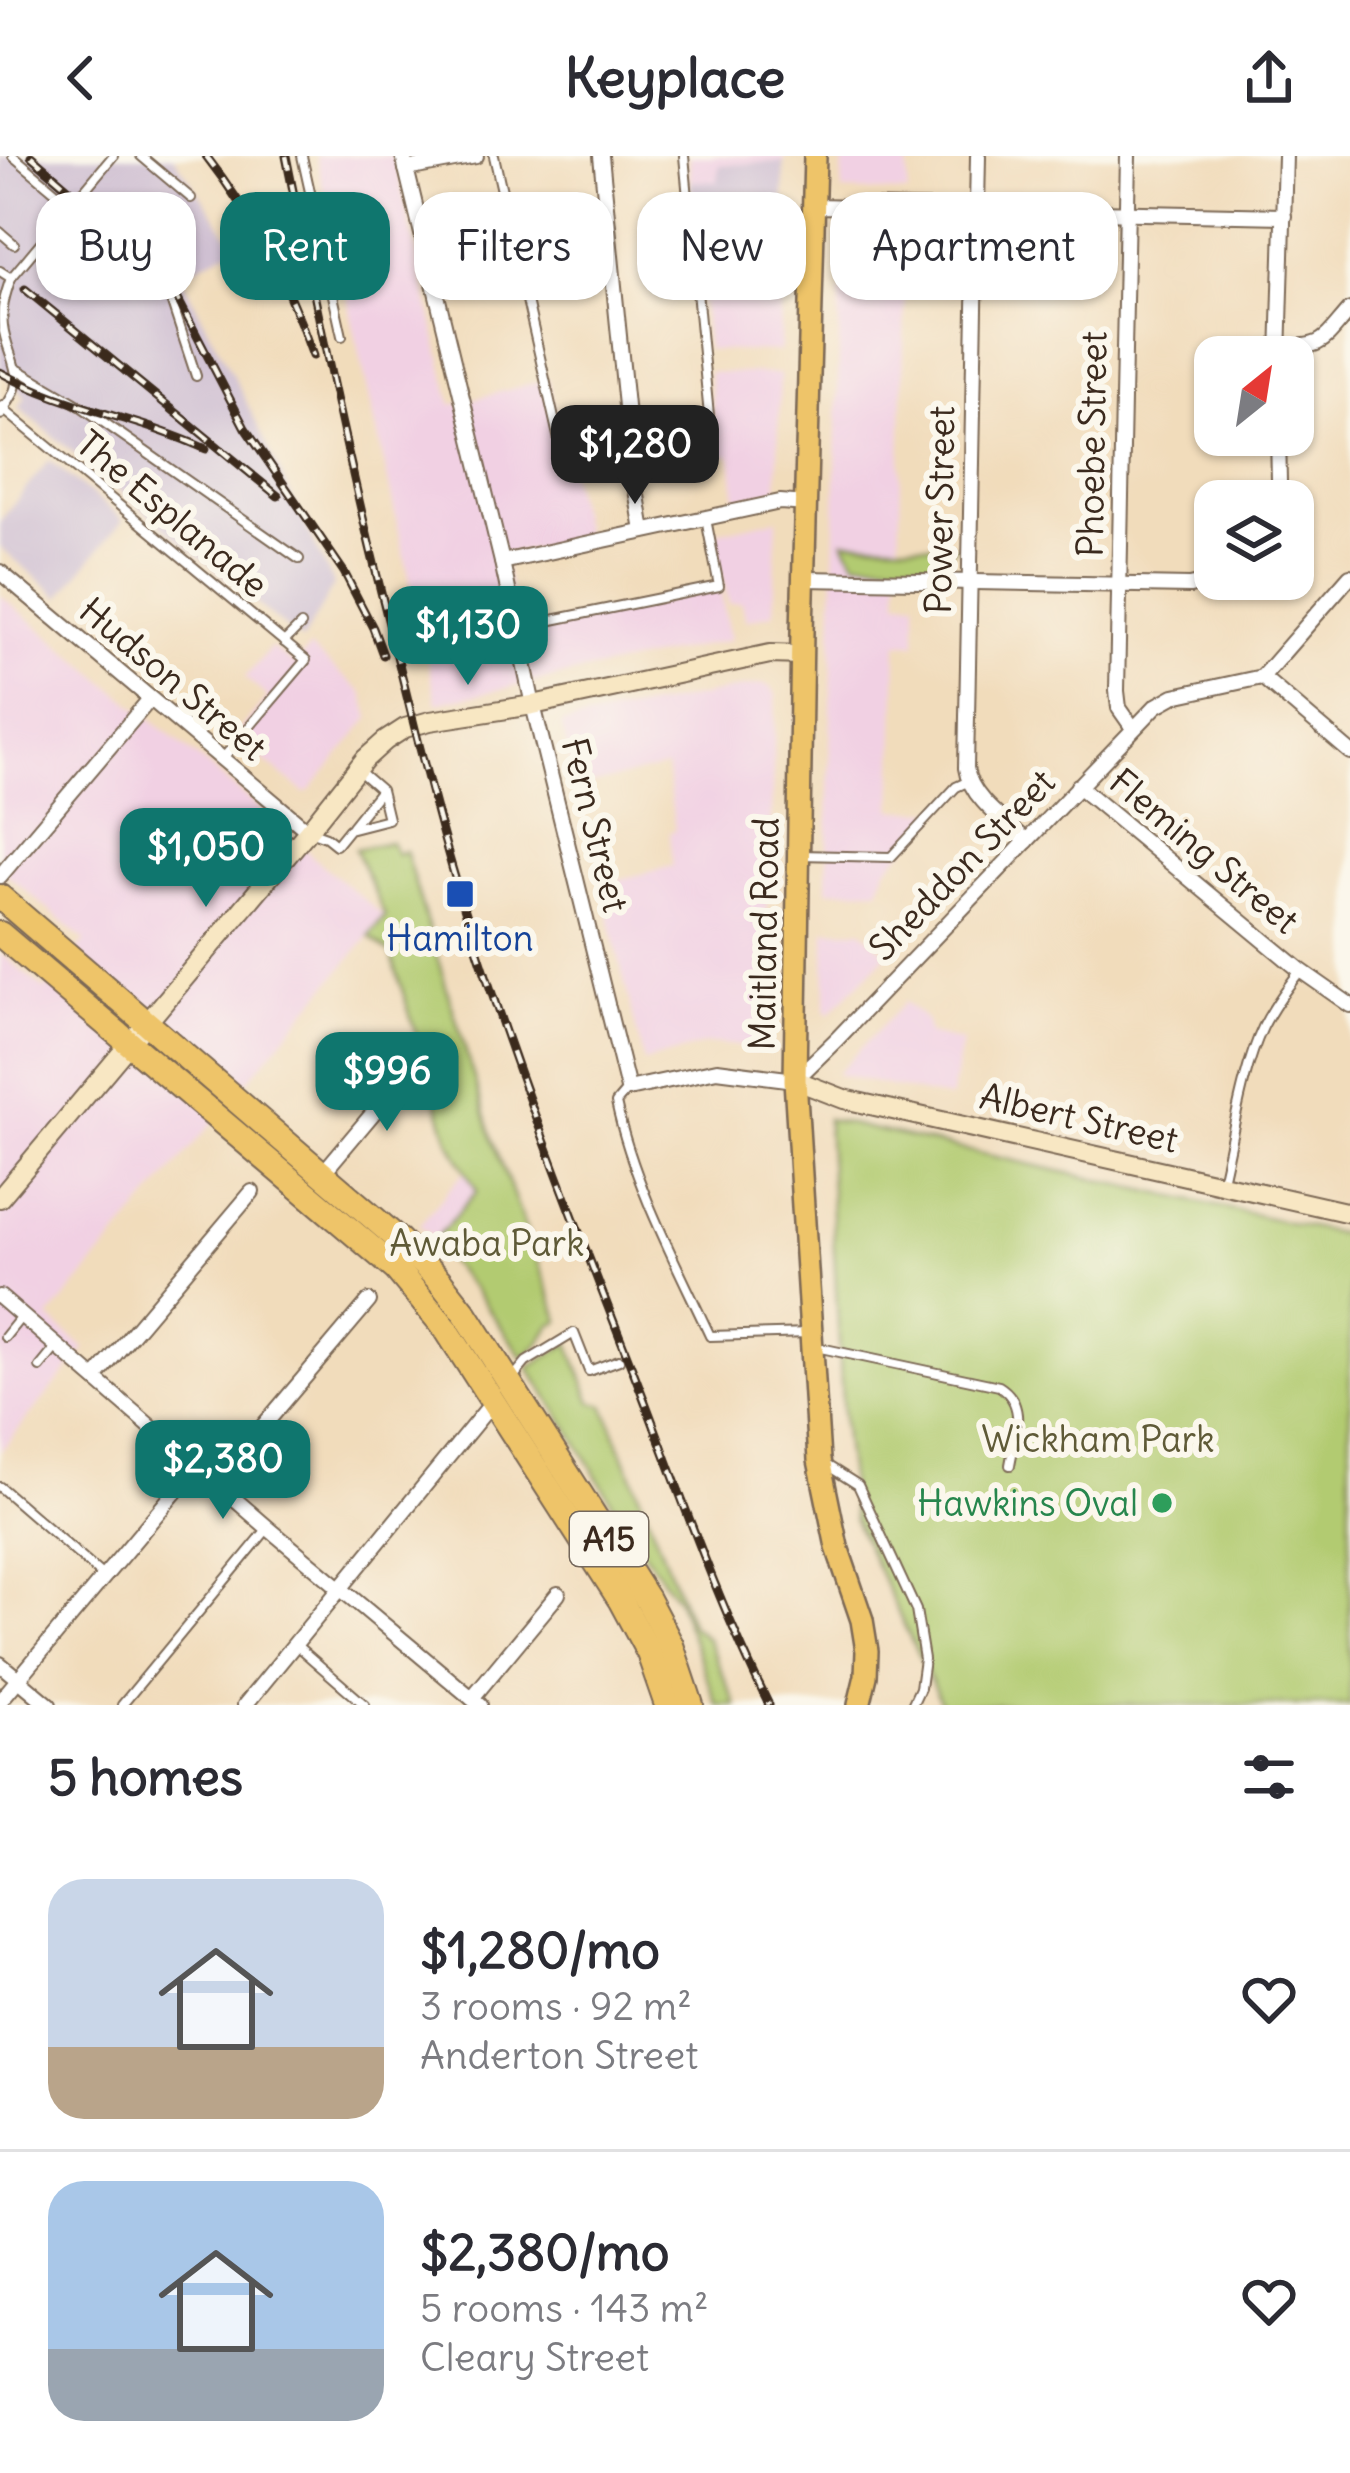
<!DOCTYPE html>
<meta charset="utf-8">
<style>
:root{--surface:#fff;--page:#f7f7f7;--text:#2b2b33;--muted:#7c7c81;--line:#e1e1e2;--accent:#0f766e}
body{margin:0;font-family:Delius,sans-serif;background:var(--page);color:var(--text);height:100vh;display:flex;flex-direction:column;font-size:45px;white-space:nowrap}
*{box-sizing:border-box;margin:0}
p{font-size:39px;color:var(--muted)}
.icon{flex:none;width:66px;height:66px;fill:none;stroke:currentColor;stroke-width:2;stroke-linecap:round;stroke-linejoin:round}
.map{position:relative;height:1549px;overflow:hidden}
.panel{display:flex;flex-direction:column;background:var(--surface);flex:1}
.panel>*{flex:none}
.guide{position:absolute;left:36px;top:36px;width:1278px;height:108px;display:flex;gap:24px}
.needle{width:78px;rotate:30deg}
.buttons{position:absolute;left:1194px;top:180px;display:grid;gap:24px}
.buttons a{display:grid;place-items:center;width:120px;height:120px;border-radius:24px;background:var(--surface);box-shadow:0 3px 9px #0004;font-size:60px}
.price{position:absolute;translate:-50% -102px;padding:0 27px;border-radius:24px;background:var(--accent);color:#fff;font-size:39px;line-height:78px;filter:drop-shadow(0 3px 6px #0008)}
.price::after{content:'';position:absolute;left:50%;top:72px;width:36px;height:27px;margin-left:-18px;background:inherit;clip-path:polygon(0 0,100% 0,50% 100%)}
.price.on{background:#222;color:#fff}
ul{padding:0;list-style:none}
li{display:flex;align-items:center;gap:36px;height:300px;padding:0 48px}
li+li{border-top:3px solid var(--line)}
li span{display:grid;place-items:center;flex:none;width:336px;height:240px;border-radius:36px;color:#555}
li>.icon{margin-inline-start:auto}
span .icon{width:144px;height:144px;fill:#fffc;stroke-width:1}
li b{font-size:51px}
h2{display:flex;justify-content:space-between;align-items:center;height:144px;padding:0 48px;font-size:51px}
.pill{padding:0 42px;border-radius:36px;background:var(--surface);box-shadow:0 3px 9px #0004;font-size:42px;line-height:108px}
.pill.on{background:var(--accent);color:#fff}
header{display:flex;justify-content:space-between;align-items:center;height:156px;padding:0 48px;background:var(--surface);font-size:54px;font-weight:700}
.map>svg:first-child{display:block}
.built{fill:#f1d0e3}
.industrial{fill:#cebed1}
.green{fill:#b2cb71;stroke:#767a48;stroke-width:3}
.lines{fill:none;stroke-linecap:round;stroke-linejoin:round}
.lane-casing{stroke:#7b6855;stroke-width:12}
.street-casing{stroke:#7b6855;stroke-width:18}
.secondary-casing{stroke:#7b6855;stroke-width:22}
.primary-casing{stroke:#7b6855;stroke-width:26}
.highway-casing{stroke:#7b6855;stroke-width:28}
.lane{stroke:#fff;stroke-width:8}
.street{stroke:#fff;stroke-width:14}
.secondary{stroke:#f8e7c3;stroke-width:18}
.primary{stroke:#eec469;stroke-width:21}
.highway{stroke:#eec469;stroke-width:24}
.rail-casing{stroke:#3b2a1e;stroke-width:9}
.rail{stroke:#fbf7ec;stroke-width:4.5;stroke-dasharray:14;stroke-linecap:butt}
.transit-dot{fill:#1a4fb4;stroke:#fbf7ec;stroke-width:4.5}
.leisure-dot{fill:#2e9e5b;stroke:#fbf7ec;stroke-width:4.5}
.labels{text-anchor:middle;dominant-baseline:central;stroke-width:12;stroke-linejoin:round;paint-order:stroke}
.shield{fill:#fbf7ec;stroke:#75685c;stroke-width:3}
.shield-label{font-size:33px;font-weight:bold;fill:#3b2a1e}
.street-label{font-size:36px;fill:#3b2a1e;stroke:#fbf7ec}
.transit-label{font-size:36px;fill:#164399;stroke:#fbf7ec}
.park-label{font-size:36px;fill:#5f5a37;stroke:#fbf7ec}
.leisure-label{font-size:36px;fill:#27864d;stroke:#fbf7ec;text-anchor:end}
</style>
<header><svg class="icon" aria-label="back" viewBox="0 0 24 24"><path d="M15 5l-7 7 7 7"/></svg>Keyplace<svg class="icon" aria-label="share" viewBox="0 0 24 24"><path d="M12 15V3M7 8l5-5 5 5M5 13v7h14v-7"/></svg></header>
<div class="map">
<svg width="1350" height="1549" viewBox="0 0 1350 1549">
<rect width="100%" height="100%" fill="#fbf7ec"/>
<filter id="ink" filterUnits="userSpaceOnUse"><feTurbulence type="fractalNoise" baseFrequency=".00833" numOctaves="2"/><feDisplacementMap in="SourceGraphic" scale="24" xChannelSelector="R" yChannelSelector="G"/><feConvolveMatrix kernelMatrix="1 2 1 2 8 2 1 2 1" color-interpolation-filters="sRGB"/></filter>
<filter id="wash" filterUnits="userSpaceOnUse"><feTurbulence type="fractalNoise" baseFrequency=".004" numOctaves="4" result="noise"/><feDisplacementMap in="SourceGraphic" scale="48" xChannelSelector="R" yChannelSelector="G"/><feGaussianBlur stdDeviation="2.7" result="paint"/><feColorMatrix in="noise" values="0 0 0 0 0 0 0 0 0 0 0 0 0 0 0 0 0 1.4 0 .05"/><feComposite in="paint" operator="in"/></filter>
<g filter="url(#wash)">
<rect width="100%" height="100%" fill="#f1dcbb"/>
<g class="built">
<path d="M 316,0 L 394,0 L 452,249 L 548,223 L 585,383 L 502,399 L 520,475 L 717,433 L 721,438 L 730,484 L 437,547 Z"/>
<path d="M 689,0 L 784,0 L 784,6 L 720,9 L 718,27 L 690,25 Z"/>
<path d="M 843,0 L 908,0 L 908,37 L 842,35 Z"/>
<path d="M 699,111 L 782,112 L 780,196 L 707,194 Z"/>
<path d="M 840,135 L 905,137 L 898,444 L 916,445 L 916,487 L 897,487 L 893,654 L 931,655 L 937,659 L 887,712 L 879,733 L 827,734 Z"/>
<path d="M 709,216 L 780,218 L 777,334 L 736,343 L 731,300 L 717,297 Z"/>
<path d="M 777,363 L 774,457 L 746,464 L 742,446 L 729,448 L 712,377 Z"/>
<path d="M 0,439 L 282,671 L 315,703 L 385,761 L 49,1162 L 85,1193 L 0,1296 L 0,797 L 45,834 L 85,785 L 0,712 Z"/>
<path d="M 271,491 L 294,509 L 310,492 L 363,537 L 370,562 L 310,635 L 305,637 L 235,581 L 268,541 L 245,522 Z"/>
<path d="M 762,528 L 771,531 L 776,539 L 767,754 L 767,883 L 759,890 L 706,888 L 644,906 L 601,728 L 673,710 L 669,677 L 675,674 L 666,611 L 577,632 L 561,568 Z"/>
<path d="M 825,774 L 862,774 L 887,798 L 829,858 L 826,856 Z"/>
<path d="M 905,846 L 926,864 L 928,878 L 962,886 L 950,943 L 836,918 Z"/>
<path d="M 464,1016 L 477,1035 L 436,1083 L 419,1069 Z"/>
</g>
<g class="industrial">
<path d="M 0,0 L 174,0 L 236,91 L 180,119 L 242,237 L 334,429 L 302,485 L 18,251 L 26,241 L 0,214 Z"/>
<path d="M 784,6 L 782,112 L 699,111 L 690,25 L 718,26 L 719,9 Z"/>
<path d="M 49,304 L 123,364 L 60,441 L 0,391 L 0,365 Z"/>
</g>
<g class="green">
<path d="M 844,385 L 957,390 L 934,408 L 855,405 Z"/>
<path d="M 390,686 L 397,698 L 405,695 L 493,985 L 560,1165 L 551,1169 L 540,1187 L 523,1202 C 494,1161 468,1122 431,1088 L 477,1035 L 449,984 L 391,798 L 369,780 L 385,760 L 355,693 Z"/>
<path d="M 827,963 L 1350,1080 L 1350,1549 L 942,1549 L 854,1364 L 844,1282 Z"/>
<path d="M 569,1187 L 592,1246 L 604,1249 L 691,1469 L 707,1483 L 736,1549 L 717,1549 L 677,1443 L 631,1378 L 569,1273 L 529,1212 Z"/>
</g>
</g>
<g filter="url(#ink)">
<g class="lines">
<defs>
<g id="lane">
<path d="M 13,0 L 151,116 L 170,141 L 196,220"/>
<path d="M 113,0 L 11,122 C 5,139 1,152 3,170 C 7,203 31,222 3,253 L 306,504 L 223,602"/>
<path d="M 141,0 L 191,42"/>
<path d="M 302,0 L 342,180"/>
<path d="M 494,0 L 566,315 L 631,310"/>
<path d="M 0,76 L 14,88"/>
<path d="M 0,115 L 11,122"/>
<path d="M 17,213 L 79,249 L 299,403"/>
<path d="M 632,300 L 712,291 L 684,0"/>
<path d="M 518,471 L 719,430 L 706,363"/>
<path d="M 284,486 L 301,469"/>
<path d="M 352,670 L 380,635"/>
<path d="M 309,675 L 326,681 L 336,689 L 349,673 L 388,663 L 381,634 L 358,614"/>
<path d="M 799,699 L 891,701 L 956,631 L 967,626"/>
<path d="M 374,922 L 390,936"/>
<path d="M 627,934 L 616,947 C 634,1029 675,1105 710,1180 L 810,1177"/>
<path d="M 1221,1029 C 1233,980 1242,915 1263,871 C 1273,851 1286,833 1300,815"/>
<path d="M 5,1181 L 21,1161"/>
<path d="M 816,1191 L 999,1230 C 1028,1248 1015,1280 1010,1309"/>
<path d="M 40,1211 L 58,1189"/>
<path d="M 511,1224 L 526,1206 L 574,1177 L 589,1215 L 619,1204"/>
<path d="M 825,1308 L 858,1329 L 916,1454 L 924,1503 L 920,1532 L 912,1549"/>
<path d="M 0,1331 L 103,1420"/>
<path d="M 296,1489 L 365,1549"/>
<path d="M 122,1549 L 268,1372"/>
</g>
<g id="street">
<path d="M 403,0 L 502,406 L 533,549 L 628,933 L 717,914 L 795,924 L 837,883 L 1156,550 L 1174,540 L 1262,521 L 1350,420"/>
<path d="M 601,0 L 632,310 L 643,375"/>
<path d="M 978,0 L 966,612 C 970,642 1005,665 1027,685"/>
<path d="M 1128,0 L 1117,535 L 1119,552 L 1133,572"/>
<path d="M 406,13 L 476,0"/>
<path d="M 814,50 L 1284,60"/>
<path d="M 1280,192 C 1326,190 1321,187 1350,154"/>
<path d="M 1279,201 L 1285,0"/>
<path d="M 0,256 L 3,253"/>
<path d="M 1273,345 L 1279,325 L 1278,279"/>
<path d="M 502,406 L 780,346 L 807,348"/>
<path d="M 0,416 L 308,675"/>
<path d="M 804,423 L 1190,430 L 1203,427 L 1215,418"/>
<path d="M 1262,521 L 1350,596"/>
<path d="M 1078,630 L 1300,814 L 1350,849"/>
<path d="M 0,720 L 150,543"/>
<path d="M 322,1018 L 416,906"/>
<path d="M 0,1141 L 268,1372 L 480,1549"/>
<path d="M 95,1222 L 252,1036"/>
<path d="M 215,1327 L 369,1145"/>
<path d="M 0,1508 L 49,1549"/>
<path d="M 472,1542 L 558,1438"/>
<path d="M 0,1545 L 196,1311"/>
<path d="M 245,1549 L 492,1247"/>
</g>
<g id="secondary">
<path d="M 795,924 L 844,943 L 1350,1057"/>
<path d="M 0,1042 L 308,675 L 365,603 L 385,585 L 405,572 L 430,565 L 533,549 L 770,498 L 802,499"/>
</g>
<path id="primary" d="M 815,0 L 802,476 L 795,924 L 819,1304 L 837,1391 L 862,1464 L 867,1495 L 866,1520 L 859,1549"/>
<g id="highway">
<path d="M 0,741 L 398,1083 L 439,1124 L 465,1157 L 647,1443 L 671,1489 L 691,1549"/>
<path d="M 0,778 L 396,1113 L 446,1173 L 621,1445 L 649,1497 L 667,1549"/>
</g>
</defs>
<use href="#lane" class="lane-casing"/>
<use href="#street" class="street-casing"/>
<use href="#secondary" class="secondary-casing"/>
<use href="#primary" class="primary-casing"/>
<use href="#highway" class="highway-casing"/>
<use href="#lane" class="lane"/>
<use href="#street" class="street"/>
<use href="#secondary" class="secondary"/>
<use href="#primary" class="primary"/>
<use href="#highway" class="highway"/>
<defs>
<g id="rail">
<path d="M 31,0 L 96,56 L 169,126 L 245,272 L 344,416 L 373,472 L 383,499"/>
<path d="M 206,0 C 253,60 288,128 313,200"/>
<path d="M 286,0 C 316,149 346,297 383,444 C 407,538 428,632 456,725 C 506,891 569,1052 632,1212 C 676,1325 715,1441 769,1549"/>
<path d="M 25,133 L 278,340"/>
<path d="M 0,216 C 64,252 139,262 206,293"/>
</g>
</defs>
<use href="#rail" class="rail-casing"/>
<use href="#rail" class="rail"/>
</g>
</g>
<rect class="transit-dot" x="445" y="723" width="30" height="30" rx="6"/>
<circle class="leisure-dot" cx="1162" cy="1347" r="12"/>
<g class="labels">
<rect class="shield" x="570" y="1356" width="78" height="54" rx="9"/>
<g class="shield-label">
<text x="609" y="1383">A15</text>
</g>
<g class="street-label">
<text transform="translate(1092 288) rotate(-89)">Phoebe Street</text>
<text transform="translate(940 354) rotate(-89)">Power Street</text>
<text transform="translate(172 358) rotate(40)">The Esplanade</text>
<text transform="translate(173 523) rotate(40)">Hudson Street</text>
<text transform="translate(595 669) rotate(76)">Fern Street</text>
<text transform="translate(1204 695) rotate(40)">Fleming Street</text>
<text transform="translate(962 709) rotate(-46)">Sheddon Street</text>
<text transform="translate(764 778) rotate(-89)">Maitland Road</text>
<text transform="translate(1079 962) rotate(13)">Albert Street</text>
</g>
<g class="transit-label">
<text x="460" y="782">Hamilton</text>
</g>
<g class="park-label">
<text x="487" y="1087">Awaba Park</text>
<text x="1098" y="1283">Wickham Park</text>
</g>
<g class="leisure-label">
<text x="1138" y="1347">Hawkins Oval</text>
</g>
</g>
</svg>
<div class="buttons">
<a><svg class="needle" viewBox="-14 -14 28 28"><path d="M0-13l5 13h-10z" fill="#e53935"/><path d="M0 13l5-13h-10z" fill="#7c7c81"/></svg></a>
<a><svg class="icon" aria-label="layers" viewBox="0 0 24 24"><path d="M12 4l9 5-9 5-9-5zM3 14l9 5 9-5"/></svg></a>
</div>
<b class="price on" style="left:635px;top:351px">$1,280</b>
<b class="price" style="left:468px;top:532px">$1,130</b>
<b class="price" style="left:206px;top:754px">$1,050</b>
<b class="price" style="left:387px;top:978px">$996</b>
<b class="price" style="left:223px;top:1366px">$2,380</b>
<div class="guide">
<a class="pill">Buy</a>
<a class="pill on">Rent</a>
<a class="pill">Filters</a>
<a class="pill">New</a>
<a class="pill">Apartment</a>
</div>
</div>
<section class="panel">
<h2>5 homes<svg class="icon" aria-label="filters" viewBox="0 0 24 24"><path d="M4 7h16M4 17h16"/><circle cx="9" cy="7" r="2"/><circle cx="15" cy="17" r="2"/></svg></h2>
<ul>
<li><span style="background:linear-gradient(#c9d6e8 70%,#b9a48a 0)"><svg class="icon" aria-label="home" viewBox="0 0 24 24"><path d="M3 11l9-7 9 7M6 9v11h12V9"/></svg></span><div><b>$1,280/mo</b><p>3 rooms · 92 m²</p><p>Anderton Street</p></div><svg class="icon" aria-label="heart" viewBox="0 0 24 24"><path d="M12 20l-8-8c-3-5 5-10 8-4 3-6 11-1 8 4z"/></svg></li>
<li><span style="background:linear-gradient(#a9c7e8 70%,#9aa5b1 0)"><svg class="icon" aria-label="home" viewBox="0 0 24 24"><path d="M3 11l9-7 9 7M6 9v11h12V9"/></svg></span><div><b>$2,380/mo</b><p>5 rooms · 143 m²</p><p>Cleary Street</p></div><svg class="icon" aria-label="heart" viewBox="0 0 24 24"><path d="M12 20l-8-8c-3-5 5-10 8-4 3-6 11-1 8 4z"/></svg></li>
</ul>
</section>
